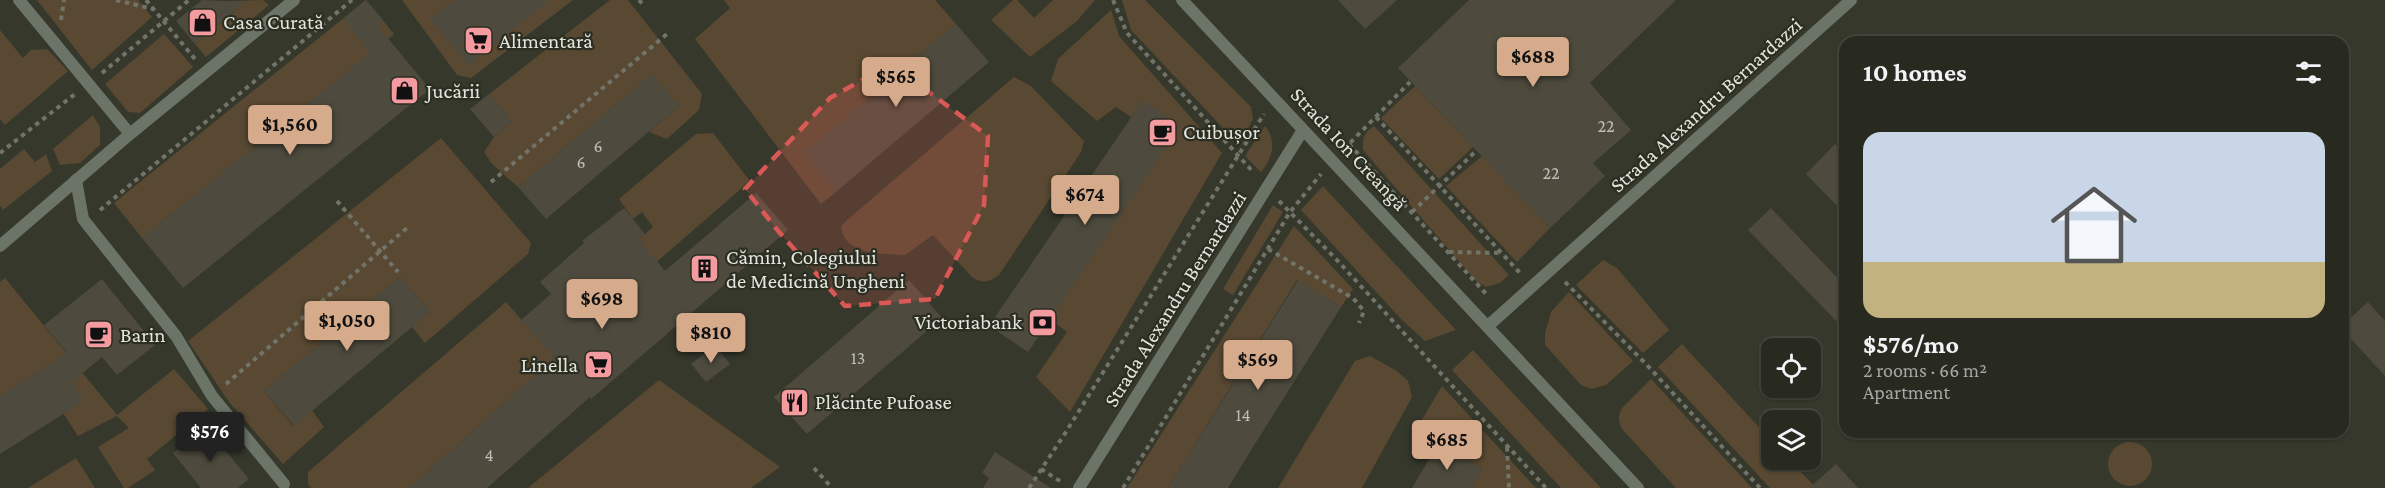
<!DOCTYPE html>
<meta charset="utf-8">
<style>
:root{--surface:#282a20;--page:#34362d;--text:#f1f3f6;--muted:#a5a7a5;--line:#44463e;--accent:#d6ab8b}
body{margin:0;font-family:"Crimson Pro",serif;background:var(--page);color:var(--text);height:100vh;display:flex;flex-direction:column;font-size:22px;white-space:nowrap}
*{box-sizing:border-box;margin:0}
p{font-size:20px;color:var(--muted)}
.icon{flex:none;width:33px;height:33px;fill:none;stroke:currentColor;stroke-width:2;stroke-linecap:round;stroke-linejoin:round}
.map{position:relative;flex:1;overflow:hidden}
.panel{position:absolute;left:1839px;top:36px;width:510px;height:402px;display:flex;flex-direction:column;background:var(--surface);border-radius:18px;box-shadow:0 2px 4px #0004,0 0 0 2px var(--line)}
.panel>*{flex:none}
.controls{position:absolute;left:1761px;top:338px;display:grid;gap:12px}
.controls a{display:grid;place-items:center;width:60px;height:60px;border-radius:12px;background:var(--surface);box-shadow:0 2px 4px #0004,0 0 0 2px var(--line);font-size:30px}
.price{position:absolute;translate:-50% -51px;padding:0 14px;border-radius:6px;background:var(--accent);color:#111;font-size:20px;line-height:39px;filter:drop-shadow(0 2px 3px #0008)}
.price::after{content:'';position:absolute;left:50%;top:36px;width:18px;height:14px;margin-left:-9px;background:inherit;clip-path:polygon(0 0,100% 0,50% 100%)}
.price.selected{background:#222;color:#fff}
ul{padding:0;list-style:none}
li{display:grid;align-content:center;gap:12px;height:318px;padding:0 24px}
li span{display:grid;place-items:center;height:186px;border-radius:18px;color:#555}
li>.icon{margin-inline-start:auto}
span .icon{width:108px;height:108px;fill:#fffc;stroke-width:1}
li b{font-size:26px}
h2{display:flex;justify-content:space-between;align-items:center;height:72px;padding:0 24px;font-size:26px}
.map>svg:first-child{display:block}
.green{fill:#594932}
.building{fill:#4e4b3e}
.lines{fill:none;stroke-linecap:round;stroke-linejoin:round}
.path{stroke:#727469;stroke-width:4;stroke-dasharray:4.5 4.5;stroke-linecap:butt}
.service{stroke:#6b7467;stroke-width:12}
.minor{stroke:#6b7467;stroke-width:12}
.tertiary{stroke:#6b7467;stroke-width:12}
.marked{fill:#da5856;fill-opacity:0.2;stroke:#da5856;stroke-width:4.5;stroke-dasharray:12 8;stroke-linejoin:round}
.labels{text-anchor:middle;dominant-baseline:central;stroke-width:4.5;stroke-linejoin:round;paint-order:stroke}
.number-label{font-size:18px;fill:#bebfb6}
.poi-label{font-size:21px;fill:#e4e6de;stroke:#2b2e21;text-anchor:start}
.street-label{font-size:21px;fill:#e4e6de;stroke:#2b2e21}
</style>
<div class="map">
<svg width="2385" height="488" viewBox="0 0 2385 488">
<rect width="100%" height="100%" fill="#35382b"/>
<g class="green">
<path d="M 37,0 L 138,0 L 152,17 L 92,70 Z"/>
<path d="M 263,0 L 269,5 L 206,57 L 195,44 L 236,10 L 229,1 Z"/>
<path d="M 366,0 L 394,34 L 142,238 L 114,203 Z"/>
<path d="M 402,0 L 454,0 L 431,19 L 549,0 L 573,0 L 471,78 L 457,75 Z"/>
<path d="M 610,0 L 628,0 L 702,94 L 699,110 L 667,139 L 649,132 L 679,106 L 651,75 L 518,187 L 492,164 L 484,152 L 494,137 L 512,122 L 489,94 Z"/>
<path d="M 724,0 L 935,0 L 956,24 L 804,153 L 836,192 L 821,204 L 695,39 L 730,8 Z"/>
<path d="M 1013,0 L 1017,0 L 1034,18 L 1053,0 L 1095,0 L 1077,21 L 1030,57 L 991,20 Z"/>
<path d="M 1122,0 L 1145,0 L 1251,107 L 1253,119 L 1239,145 L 1131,30 Z"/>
<path d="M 1111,10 L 1119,36 L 1222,153 L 1070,412 L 1036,377 L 1067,332 L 1050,319 L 1143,100 L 1131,117 L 1116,107 L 1097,121 L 1051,81 L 1058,59 Z"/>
<path d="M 0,30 L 23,58 L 31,50 L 47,49 L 68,71 L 5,125 L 0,119 Z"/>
<path d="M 164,34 L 193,67 L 140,113 L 128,112 L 105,84 Z"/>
<path d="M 1014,77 L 1031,86 L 1084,141 L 1081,152 L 999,275 C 990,282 984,284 973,278 L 933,235 L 905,255 C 883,253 845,256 841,227 L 847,220 Z"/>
<path d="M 1415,86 L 1473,147 L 1439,179 L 1381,118 Z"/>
<path d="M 93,115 L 100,127 L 100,145 L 80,163 L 60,165 L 53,149 Z"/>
<path d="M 1265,126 C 1277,141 1273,158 1261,172 L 1245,156 Z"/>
<path d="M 1374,126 L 1509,275 L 1500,283 L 1486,287 L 1476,281 L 1363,150 C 1362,138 1364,133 1374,126 Z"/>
<path d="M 713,133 L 750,181 L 615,298 L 646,248 L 639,239 L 653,227 L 642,212 L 633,219 L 619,199 L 696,134 Z"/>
<path d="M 441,138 L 531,243 L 528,254 L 425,343 L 412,327 L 430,312 L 400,277 L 264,391 L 293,426 L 312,410 L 324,427 L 283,464 L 229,402 L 188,341 Z"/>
<path d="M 24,149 L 35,162 L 46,154 L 52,171 L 3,210 L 0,206 L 0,169 Z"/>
<path d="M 1482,156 L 1550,228 L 1517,262 L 1446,186 Z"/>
<path d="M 1323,186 L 1456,330 L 1425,341 L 1402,320 L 1301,210 Z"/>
<path d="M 1273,205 L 1283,212 L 1233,295 L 1223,289 Z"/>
<path d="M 1294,226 L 1353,289 L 1341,307 L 1297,280 L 1168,488 L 1127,488 Z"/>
<path d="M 1603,260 L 1617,268 L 1669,330 L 1643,353 L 1576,285 Z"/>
<path d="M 5,278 L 117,415 L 174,369 L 208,409 L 147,459 L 155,470 L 128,488 L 124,488 L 98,447 L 129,428 L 117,416 L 78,436 L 63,413 L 58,359 L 0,396 L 0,282 Z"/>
<path d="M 1569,292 L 1633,361 L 1606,385 L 1591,389 L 1581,385 L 1545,345 L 1545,333 L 1551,312 Z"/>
<path d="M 506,302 L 555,358 L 409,488 L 311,488 L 308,483 L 308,472 Z"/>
<path d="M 1682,344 L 1771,440 L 1772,459 L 1789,459 L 1816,488 L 1770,488 L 1658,367 Z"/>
<path d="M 1473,350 L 1601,488 L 1561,488 L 1452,370 Z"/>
<path d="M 1370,356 L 1397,371 L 1408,381 L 1412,397 L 1362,488 L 1278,488 L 1355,361 Z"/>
<path d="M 1651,379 L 1752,488 L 1676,488 L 1622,429 C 1618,421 1618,416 1622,408 Z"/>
<path d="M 659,380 L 780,467 L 751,488 L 528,488 Z"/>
<path d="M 1442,386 L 1536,488 L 1472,488 L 1482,469 L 1415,431 Z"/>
<circle cx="2130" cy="464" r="22"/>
<path d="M 76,458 L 95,488 L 28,488 Z"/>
</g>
<g class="building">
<path d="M 202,0 L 245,2 L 195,44 L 176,21 Z"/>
<path d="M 366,0 L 383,20 L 377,25 L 430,89 L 183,288 L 142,238 L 370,53 L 343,19 Z"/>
<path d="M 454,0 L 549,0 L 469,66 L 430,19 Z"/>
<path d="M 1338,0 L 1397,0 L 1365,29 Z"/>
<path d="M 1469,0 L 1676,0 L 1590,83 L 1631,130 L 1593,163 L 1605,176 L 1550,228 L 1398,68 Z"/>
<path d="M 956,24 L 989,62 L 836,192 L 803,153 Z"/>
<path d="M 652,74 L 679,106 L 546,219 L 518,187 Z"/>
<path d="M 489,94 L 512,122 L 494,137 L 470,109 Z"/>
<path d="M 1143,100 L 1181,126 L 1028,352 L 989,326 Z"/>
<path d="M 1835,144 L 1845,154 L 1845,214 L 1806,174 Z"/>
<path d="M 756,193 L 788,230 L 591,399 L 590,397 L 487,488 L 409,488 L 555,358 L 521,320 L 551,294 L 540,282 L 584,243 L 582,241 L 624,208 L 645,234 L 639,239 L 665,271 Z"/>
<path d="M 1771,208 L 1845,286 L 1845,330 L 1748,230 Z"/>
<path d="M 400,277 L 430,312 L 294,426 L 264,391 Z"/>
<path d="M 102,279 L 155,345 L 117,375 L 102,357 L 72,382 L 84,401 L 0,454 L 0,396 L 67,353 L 44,325 Z"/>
<path d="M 909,280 L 942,318 L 807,434 L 774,397 Z"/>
<path d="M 1298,280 L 1341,307 L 1253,447 L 1228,488 L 1168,488 Z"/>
<path d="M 2368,302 L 2385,321 L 2385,376 L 2343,330 L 2343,325 Z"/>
<path d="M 715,345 L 730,364 L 706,382 L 691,364 Z"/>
<path d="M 206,427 L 249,479 L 238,488 L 201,488 L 173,453 Z"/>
<path d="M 1438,444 L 1482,469 L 1472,488 L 1412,488 Z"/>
<path d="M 995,452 L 1051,488 L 983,488 L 989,478 L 982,473 Z"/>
<path d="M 1836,464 L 1858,488 L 1809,488 Z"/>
</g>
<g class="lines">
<g class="path">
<path d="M 116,0 L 153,9"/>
<path d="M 146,0 L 195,59"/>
<path d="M 639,0 L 645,7"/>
<path d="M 1113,0 L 1127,33 L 1254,173"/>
<path d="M 61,20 L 64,0"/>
<path d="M 102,73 L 189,0"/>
<path d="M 1376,117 L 1520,273"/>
<path d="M 1349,144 L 1488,296"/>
<path d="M 1344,149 L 1410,82"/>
<path d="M 0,153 L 75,94"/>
<path d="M 491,182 L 667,34"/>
<path d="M 337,201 L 398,272"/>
<path d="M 1279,201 L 1336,259 L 1546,488"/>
<path d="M 100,210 L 352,0"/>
<path d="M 1412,212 L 1474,153"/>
<path d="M 1268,249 L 1353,298 L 1364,311 L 1359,323"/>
<path d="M 1449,252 L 1501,253"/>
<path d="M 1565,282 L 1647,365 L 1760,488"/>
<path d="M 226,384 L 407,228"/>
<path d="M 1507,447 L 1509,488"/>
<path d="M 814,468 L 832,488"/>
<path d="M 1041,469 L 1063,483"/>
<path d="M 1029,488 L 1064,435 L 1264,114"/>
<path d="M 1123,488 L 1290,212 L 1321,174"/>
</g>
<g class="service">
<path d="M 19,0 L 130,134"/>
<path d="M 76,180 L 83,219 L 176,336 L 212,396 L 284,484"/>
<path d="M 1488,326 L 1851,0"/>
</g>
<g class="minor">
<path d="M 0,246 L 130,134 L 294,0"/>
<path d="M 1079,488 L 1303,130"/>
</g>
<path class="tertiary" d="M 1182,0 L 1638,488"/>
</g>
<path class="marked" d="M 891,64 L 988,136 L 984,205 L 935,299 L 845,306 L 779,232 L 745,189 L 830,98 Z"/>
<defs>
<symbol id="shop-square" viewBox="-11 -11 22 22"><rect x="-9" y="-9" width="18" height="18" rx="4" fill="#f49b9f" stroke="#2b2e21"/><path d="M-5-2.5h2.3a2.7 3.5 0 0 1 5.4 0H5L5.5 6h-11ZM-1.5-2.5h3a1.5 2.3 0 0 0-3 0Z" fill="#111"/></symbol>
<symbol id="supermarket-square" viewBox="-11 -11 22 22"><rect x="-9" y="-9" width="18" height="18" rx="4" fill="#f49b9f" stroke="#2b2e21"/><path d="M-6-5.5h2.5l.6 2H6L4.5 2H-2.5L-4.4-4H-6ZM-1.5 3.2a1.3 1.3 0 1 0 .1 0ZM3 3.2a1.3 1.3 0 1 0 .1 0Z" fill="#111"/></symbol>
<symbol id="cafe-square" viewBox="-11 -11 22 22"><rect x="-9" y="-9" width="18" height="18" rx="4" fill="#f49b9f" stroke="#2b2e21"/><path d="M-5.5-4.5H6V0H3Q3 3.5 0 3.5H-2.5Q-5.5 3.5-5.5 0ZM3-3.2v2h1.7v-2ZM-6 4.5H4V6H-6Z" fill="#111"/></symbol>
<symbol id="building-square" viewBox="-11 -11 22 22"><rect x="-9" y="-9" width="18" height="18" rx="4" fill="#f49b9f" stroke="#2b2e21"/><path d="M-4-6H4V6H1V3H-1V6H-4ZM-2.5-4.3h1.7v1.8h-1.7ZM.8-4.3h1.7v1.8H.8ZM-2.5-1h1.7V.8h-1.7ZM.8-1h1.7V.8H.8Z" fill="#111"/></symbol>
<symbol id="bank-square" viewBox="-11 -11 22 22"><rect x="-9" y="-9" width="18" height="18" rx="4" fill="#f49b9f" stroke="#2b2e21"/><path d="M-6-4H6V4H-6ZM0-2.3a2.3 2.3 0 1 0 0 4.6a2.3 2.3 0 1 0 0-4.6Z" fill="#111"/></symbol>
<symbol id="restaurant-square" viewBox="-11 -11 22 22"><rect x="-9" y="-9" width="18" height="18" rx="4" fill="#f49b9f" stroke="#2b2e21"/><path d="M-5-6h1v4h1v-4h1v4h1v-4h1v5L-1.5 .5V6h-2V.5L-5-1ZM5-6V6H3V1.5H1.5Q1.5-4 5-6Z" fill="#111"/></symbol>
</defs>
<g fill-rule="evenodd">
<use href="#shop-square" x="186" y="6" width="33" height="33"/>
<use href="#supermarket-square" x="462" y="24" width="33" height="33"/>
<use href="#shop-square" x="388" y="74" width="33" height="33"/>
<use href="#cafe-square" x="1146" y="116" width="33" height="33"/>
<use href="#building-square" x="688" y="252" width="33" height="33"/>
<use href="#bank-square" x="1026" y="306" width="33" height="33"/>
<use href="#cafe-square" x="82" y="318" width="33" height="33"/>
<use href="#supermarket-square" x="582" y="348" width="33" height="33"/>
<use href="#restaurant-square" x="778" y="386" width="33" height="33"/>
</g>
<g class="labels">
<g class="number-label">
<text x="1606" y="126">22</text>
<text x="598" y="146">6</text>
<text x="581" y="162">6</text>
<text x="1551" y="173">22</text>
<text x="858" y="358">13</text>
<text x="1243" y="415">14</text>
<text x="489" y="455">4</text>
</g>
<g class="poi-label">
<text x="223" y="22">Casa Curată</text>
<text x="499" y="41">Alimentară</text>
<text x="426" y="91">Jucării</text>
<text x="1183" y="132">Cuibușor</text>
<text x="726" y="257">Cămin, Colegiului<tspan x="726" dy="24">de Medicină Ungheni</tspan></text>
<text x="1022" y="322" text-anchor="end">Victoriabank</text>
<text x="120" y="335">Barin</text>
<text x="578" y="365" text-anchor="end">Linella</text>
<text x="815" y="402">Plăcinte Pufoase</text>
</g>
<g class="street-label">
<text transform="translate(1706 105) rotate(-42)">Strada Alexandru Bernardazzi</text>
<text transform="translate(1349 149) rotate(47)">Strada Ion Creangă</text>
<text transform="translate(1175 299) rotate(-58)">Strada Alexandru Bernardazzi</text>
</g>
</g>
</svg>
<div class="controls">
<a><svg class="icon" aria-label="locate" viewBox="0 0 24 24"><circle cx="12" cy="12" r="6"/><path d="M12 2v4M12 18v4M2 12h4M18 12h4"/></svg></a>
<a><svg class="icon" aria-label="layers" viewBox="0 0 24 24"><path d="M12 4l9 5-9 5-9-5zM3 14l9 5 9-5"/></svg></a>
</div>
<b class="price" style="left:1533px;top:88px">$688</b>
<b class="price" style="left:896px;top:108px">$565</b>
<b class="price" style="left:290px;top:156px">$1,560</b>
<b class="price" style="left:1085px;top:226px">$674</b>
<b class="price" style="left:602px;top:330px">$698</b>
<b class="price" style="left:347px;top:352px">$1,050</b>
<b class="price" style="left:711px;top:364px">$810</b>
<b class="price" style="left:1258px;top:391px">$569</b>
<b class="price selected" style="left:210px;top:463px">$576</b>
<b class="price" style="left:1447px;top:471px">$685</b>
<section class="panel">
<h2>10 homes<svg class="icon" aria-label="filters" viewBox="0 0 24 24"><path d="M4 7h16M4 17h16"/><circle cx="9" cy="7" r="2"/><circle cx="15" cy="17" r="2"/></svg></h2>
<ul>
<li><span style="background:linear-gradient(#c9d6e8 70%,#c2b280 0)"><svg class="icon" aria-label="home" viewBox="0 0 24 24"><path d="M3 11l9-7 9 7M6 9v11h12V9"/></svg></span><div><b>$576/mo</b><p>2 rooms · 66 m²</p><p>Apartment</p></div></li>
</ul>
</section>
</div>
